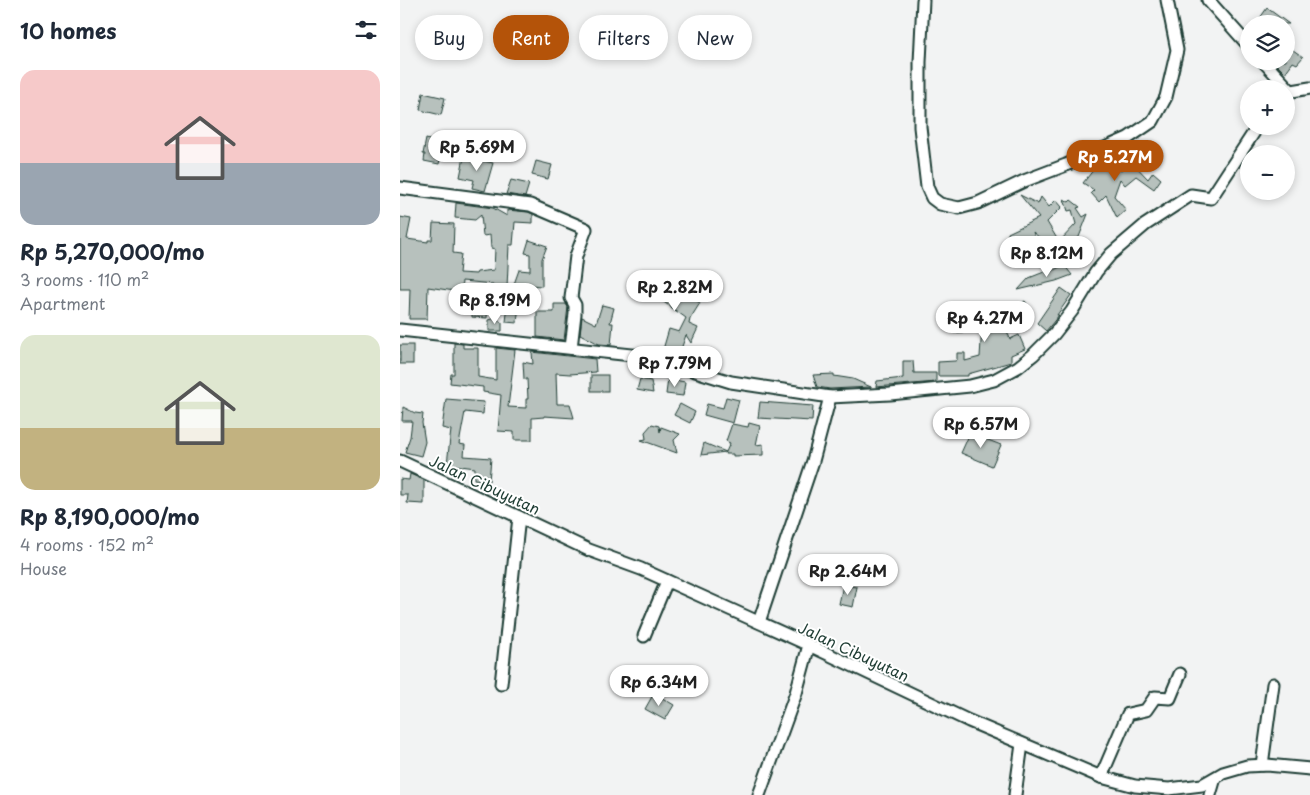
<!DOCTYPE html>
<meta charset="utf-8">
<style>
:root{--surface:#fff;--page:#f2f2f3;--text:#1f2937;--muted:#747a83;--accent:#b45309}
body{margin:0;font-family:"Playpen Sans",sans-serif;background:var(--page);color:var(--text);height:100vh;display:flex;flex-direction:column;font-size:19px;white-space:nowrap}
*{box-sizing:border-box;margin:0}
p{font-size:16px;color:var(--muted)}
.icon{flex:none;width:28px;height:28px;fill:none;stroke:currentColor;stroke-width:2;stroke-linecap:round;stroke-linejoin:round}
.map{position:relative;flex:1;overflow:hidden}
.drawer{display:flex;flex-direction:column;background:var(--surface);width:400px}
.drawer>*{flex:none}
.guide{position:absolute;left:15px;top:15px;width:475px;height:45px;display:flex;gap:10px}
.controls{position:absolute;left:840px;top:15px;display:grid;gap:10px}
.controls a{display:grid;place-items:center;width:55px;height:55px;border-radius:50%;background:var(--surface);box-shadow:0 2px 8px #0003;font-size:25px}
.price{position:absolute;translate:-50% -42px;padding:0 11px;border-radius:18px;background:#fff;color:#222;font-size:16px;line-height:32px;filter:drop-shadow(0 1px 2px #0008)}
.price::after{content:'';position:absolute;left:50%;top:30px;width:15px;height:11px;margin-left:-8px;background:inherit;clip-path:polygon(0 0,100% 0,50% 100%)}
.price.selected{background:var(--accent);color:#fff}
ul{padding:0;list-style:none}
li{display:grid;align-content:center;gap:10px;height:265px;padding:0 20px}
li span{display:grid;place-items:center;height:155px;border-radius:15px;color:#555}
li>.icon{margin-inline-start:auto}
span .icon{width:90px;height:90px;fill:#fffc;stroke-width:1}
li b{font-size:21px}
h2{display:flex;justify-content:space-between;align-items:center;height:60px;padding:0 20px;font-size:21px}
.chip{padding:0 18px;border-radius:22px;background:var(--surface);box-shadow:0 2px 8px #0003;font-size:18px;line-height:45px}
.chip.selected{background:var(--accent);color:#fff}
main{display:flex;flex:1;min-height:0}
.map>svg:first-child{display:block}
.building{fill:#b7c1bd;stroke:#1f3d34}
.lines{fill:none;stroke-linecap:round;stroke-linejoin:round}
.street-casing{stroke:#1f3d34;stroke-width:15}
.street{stroke:#fff;stroke-width:11}
.labels{text-anchor:middle;dominant-baseline:central;stroke-width:4;stroke-linejoin:round;paint-order:stroke}
.street-label{font-size:15px;fill:#1f3d34;stroke:#fff}
</style>
<main>
<section class="drawer">
<h2>10 homes<svg class="icon" aria-label="filters" viewBox="0 0 24 24"><path d="M4 7h16M4 17h16"/><circle cx="9" cy="7" r="2"/><circle cx="15" cy="17" r="2"/></svg></h2>
<ul>
<li><span style="background:linear-gradient(#f6c9c9 60%,#9aa5b1 0)"><svg class="icon" aria-label="home" viewBox="0 0 24 24"><path d="M3 11l9-7 9 7M6 9v11h12V9"/></svg></span><div><b>Rp 5,270,000/mo</b><p>3 rooms · 110 m²</p><p>Apartment</p></div></li>
<li><span style="background:linear-gradient(#dfe7d0 60%,#c2b280 0)"><svg class="icon" aria-label="home" viewBox="0 0 24 24"><path d="M3 11l9-7 9 7M6 9v11h12V9"/></svg></span><div><b>Rp 8,190,000/mo</b><p>4 rooms · 152 m²</p><p>House</p></div></li>
</ul>
</section>
<div class="map">
<svg width="910" height="795" viewBox="0 0 910 795">
<rect width="100%" height="100%" fill="#f2f3f3"/>
<filter id="ink" filterUnits="userSpaceOnUse"><feTurbulence type="fractalNoise" baseFrequency=".02" numOctaves="2"/><feDisplacementMap in="SourceGraphic" scale="10" xChannelSelector="R" yChannelSelector="G"/><feConvolveMatrix kernelMatrix="1 2 1 2 8 2 1 2 1" color-interpolation-filters="sRGB"/></filter>
<g filter="url(#ink)">
<g class="building">
<path d="M 867,8 L 889,24 L 869,24 L 860,18 Z"/>
<path d="M 886,45 L 903,57 L 897,64 L 893,62 L 885,73 L 876,64 L 878,61 L 886,61 Z"/>
<path d="M 23,93 L 45,98 L 41,115 L 20,110 Z"/>
<path d="M 26,139 L 44,144 L 39,164 L 24,161 L 25,154 L 23,154 Z"/>
<path d="M 64,157 L 93,163 L 85,191 L 72,188 L 74,180 L 60,177 Z"/>
<path d="M 702,159 L 711,171 L 714,162 L 721,171 L 731,161 L 748,179 L 753,172 L 761,179 L 754,189 L 736,176 L 725,185 L 720,179 L 714,196 L 726,210 L 717,218 L 706,195 L 699,202 L 691,193 L 694,190 L 683,183 Z"/>
<path d="M 136,161 L 152,165 L 148,179 L 132,175 Z"/>
<path d="M 111,180 L 129,184 L 125,197 L 106,194 Z"/>
<path d="M 620,195 L 638,204 L 641,197 L 649,207 L 656,200 L 662,207 L 647,222 L 659,242 L 676,224 L 672,210 L 668,211 L 664,199 L 669,202 L 671,200 L 680,207 L 677,208 L 683,217 L 688,214 L 679,237 L 660,255 L 657,255 L 651,249 L 646,238 L 642,240 L 633,232 L 637,243 L 625,249 L 625,241 L 608,246 L 608,233 L 639,218 Z"/>
<path d="M 56,203 L 93,208 L 107,216 L 107,210 L 128,212 L 133,214 L 133,223 L 115,222 L 113,245 L 109,245 L 107,287 L 93,287 L 93,284 L 62,281 L 61,292 L 28,287 L 27,319 L 9,319 L 10,289 L 0,289 L 0,217 L 11,219 L 7,239 L 28,242 L 28,240 L 32,240 L 33,223 L 54,224 L 53,253 L 61,254 L 59,273 L 76,274 L 77,272 L 94,270 L 95,249 L 91,248 L 90,235 L 83,236 L 81,215 L 75,220 L 55,218 Z"/>
<path d="M 129,240 L 147,246 L 142,259 L 142,286 L 114,284 L 119,270 L 130,271 L 130,254 L 125,253 Z"/>
<path d="M 664,265 L 672,275 L 656,281 L 618,290 L 629,278 L 649,270 L 650,272 Z"/>
<path d="M 260,271 L 274,281 L 272,284 L 300,303 L 290,319 L 289,324 L 298,328 L 291,343 L 286,335 L 278,358 L 262,353 L 269,329 L 279,332 L 286,318 L 247,290 Z"/>
<path d="M 661,288 L 671,295 L 657,315 L 659,315 L 646,331 L 637,323 Z"/>
<path d="M 59,297 L 88,300 L 87,318 L 72,317 L 72,311 L 59,311 Z"/>
<path d="M 625,301 L 629,308 L 604,322 L 610,339 L 619,335 L 625,349 L 611,355 L 611,362 L 568,374 L 568,376 L 538,376 L 538,362 L 555,361 L 557,360 L 557,353 L 565,353 L 565,361 L 580,357 L 582,326 L 567,325 L 563,332 L 554,333 L 554,315 L 592,314 L 592,323 L 602,314 Z"/>
<path d="M 108,304 L 119,304 L 117,323 L 106,322 Z"/>
<path d="M 154,304 L 166,304 L 168,307 L 164,340 L 137,337 L 137,312 L 154,312 Z"/>
<path d="M 202,305 L 214,308 L 210,323 L 213,323 L 211,345 L 199,344 L 180,334 L 182,317 L 196,324 Z"/>
<path d="M 96,318 L 102,323 L 102,331 L 89,331 L 89,320 Z"/>
<path d="M 54,343 L 63,344 L 63,348 L 78,348 L 78,377 L 96,380 L 96,348 L 115,350 L 108,407 L 126,408 L 126,399 L 128,399 L 127,379 L 124,379 L 123,362 L 133,364 L 132,352 L 195,359 L 196,372 L 170,374 L 156,373 L 157,404 L 170,404 L 174,418 L 144,416 L 144,417 L 132,418 L 132,440 L 114,440 L 114,432 L 98,431 L 101,395 L 83,392 L 83,387 L 50,383 L 51,374 L 54,374 Z"/>
<rect x="0" y="345" width="13" height="19"/>
<path d="M 503,361 L 513,361 L 514,373 L 536,373 L 536,382 L 476,387 L 477,381 L 503,378 Z"/>
<path d="M 434,374 L 434,376 L 453,379 L 471,387 L 430,389 L 417,387 L 413,375 Z"/>
<rect x="191" y="375" width="17" height="16"/>
<path d="M 240,379 L 251,381 L 253,393 L 237,390 Z"/>
<path d="M 268,379 L 285,382 L 283,396 L 266,394 Z"/>
<path d="M 326,397 L 339,400 L 333,423 L 304,415 L 307,404 L 323,408 Z"/>
<path d="M 46,399 L 84,402 L 83,414 L 65,412 L 59,444 L 65,445 L 64,456 L 91,458 L 89,481 L 74,479 L 75,468 L 47,464 L 51,430 L 42,428 Z"/>
<path d="M 360,402 L 413,406 L 412,421 L 358,418 Z"/>
<path d="M 280,404 L 295,412 L 290,423 L 274,415 Z"/>
<path d="M 3,407 L 15,413 L 23,414 L 22,423 L 25,442 L 21,456 L 5,452 L 10,437 L 12,421 L 2,421 Z"/>
<path d="M 349,423 L 360,426 L 356,445 L 363,444 L 363,455 L 333,456 L 333,454 L 325,454 L 326,452 L 301,455 L 304,443 L 326,452 L 330,443 L 326,441 L 332,424 L 348,427 Z"/>
<path d="M 252,424 L 259,426 L 260,432 L 261,427 L 280,434 L 274,440 L 277,453 L 241,440 L 246,439 L 245,432 Z"/>
<path d="M 570,433 L 601,445 L 592,466 L 561,453 Z"/>
<path d="M 10,474 L 24,480 L 24,504 L 7,503 L 8,495 L 0,495 L 0,479 L 9,480 Z"/>
<path d="M 443,585 L 457,587 L 453,607 L 439,604 Z"/>
<path d="M 254,693 L 274,705 L 265,720 L 245,709 Z"/>
</g>
<g class="lines">
<defs>
<g id="street">
<path d="M 523,0 L 520,62 L 520,127 L 527,187 L 532,198 L 540,204 L 559,208 L 578,203 L 624,181 L 666,165 L 728,138 L 753,121 L 766,97 L 777,50 L 767,0"/>
<path d="M 808,0 L 849,46"/>
<path d="M 863,61 L 890,90"/>
<path d="M 886,92 L 910,88"/>
<path d="M 0,188 L 130,205 L 186,229 L 176,256 L 171,298 L 175,305 L 175,314 L 171,348"/>
<path d="M 0,330 L 250,357 L 331,382 L 430,397 L 490,394 L 570,386 L 594,380 L 618,367 L 633,355 L 654,334 L 672,311 L 696,272 L 711,254 L 745,225 L 791,195 L 811,198 L 858,126"/>
<path d="M 0,461 L 189,550 L 241,569 L 409,645 L 569,721 L 701,777 L 735,786 L 769,789 L 802,785 L 823,773 L 847,766 L 867,765 L 910,769"/>
<path d="M 359,622 L 413,461 L 430,397"/>
<path d="M 244,636 L 267,581"/>
<path d="M 101,684 L 119,517"/>
<path d="M 862,765 L 873,684"/>
<path d="M 701,777 L 728,714 L 746,710 L 755,697 L 770,698 L 780,674"/>
<path d="M 359,795 L 396,693 L 409,645"/>
<path d="M 615,795 L 622,744"/>
<path d="M 810,795 L 815,778"/>
</g>
</defs>
<use href="#street" class="street-casing"/>
<use href="#street" class="street"/>
</g>
</g>
<g class="labels">
<g class="street-label">
<text transform="translate(85 484) rotate(25)">Jalan Cibuyutan</text>
<text transform="translate(454 651) rotate(25)">Jalan Cibuyutan</text>
</g>
</g>
</svg>
<div class="controls">
<a><svg class="icon" aria-label="layers" viewBox="0 0 24 24"><path d="M12 4l9 5-9 5-9-5zM3 14l9 5 9-5"/></svg></a>
<a>+</a>
<a>−</a>
</div>
<b class="price" style="left:77px;top:172px">Rp 5.69M</b>
<b class="price selected" style="left:715px;top:182px">Rp 5.27M</b>
<b class="price" style="left:647px;top:278px">Rp 8.12M</b>
<b class="price" style="left:275px;top:312px">Rp 2.82M</b>
<b class="price" style="left:95px;top:325px">Rp 8.19M</b>
<b class="price" style="left:585px;top:343px">Rp 4.27M</b>
<b class="price" style="left:275px;top:388px">Rp 7.79M</b>
<b class="price" style="left:581px;top:449px">Rp 6.57M</b>
<b class="price" style="left:448px;top:596px">Rp 2.64M</b>
<b class="price" style="left:259px;top:707px">Rp 6.34M</b>
<div class="guide">
<a class="chip">Buy</a>
<a class="chip selected">Rent</a>
<a class="chip">Filters</a>
<a class="chip">New</a>
</div>
</div>
</main>
